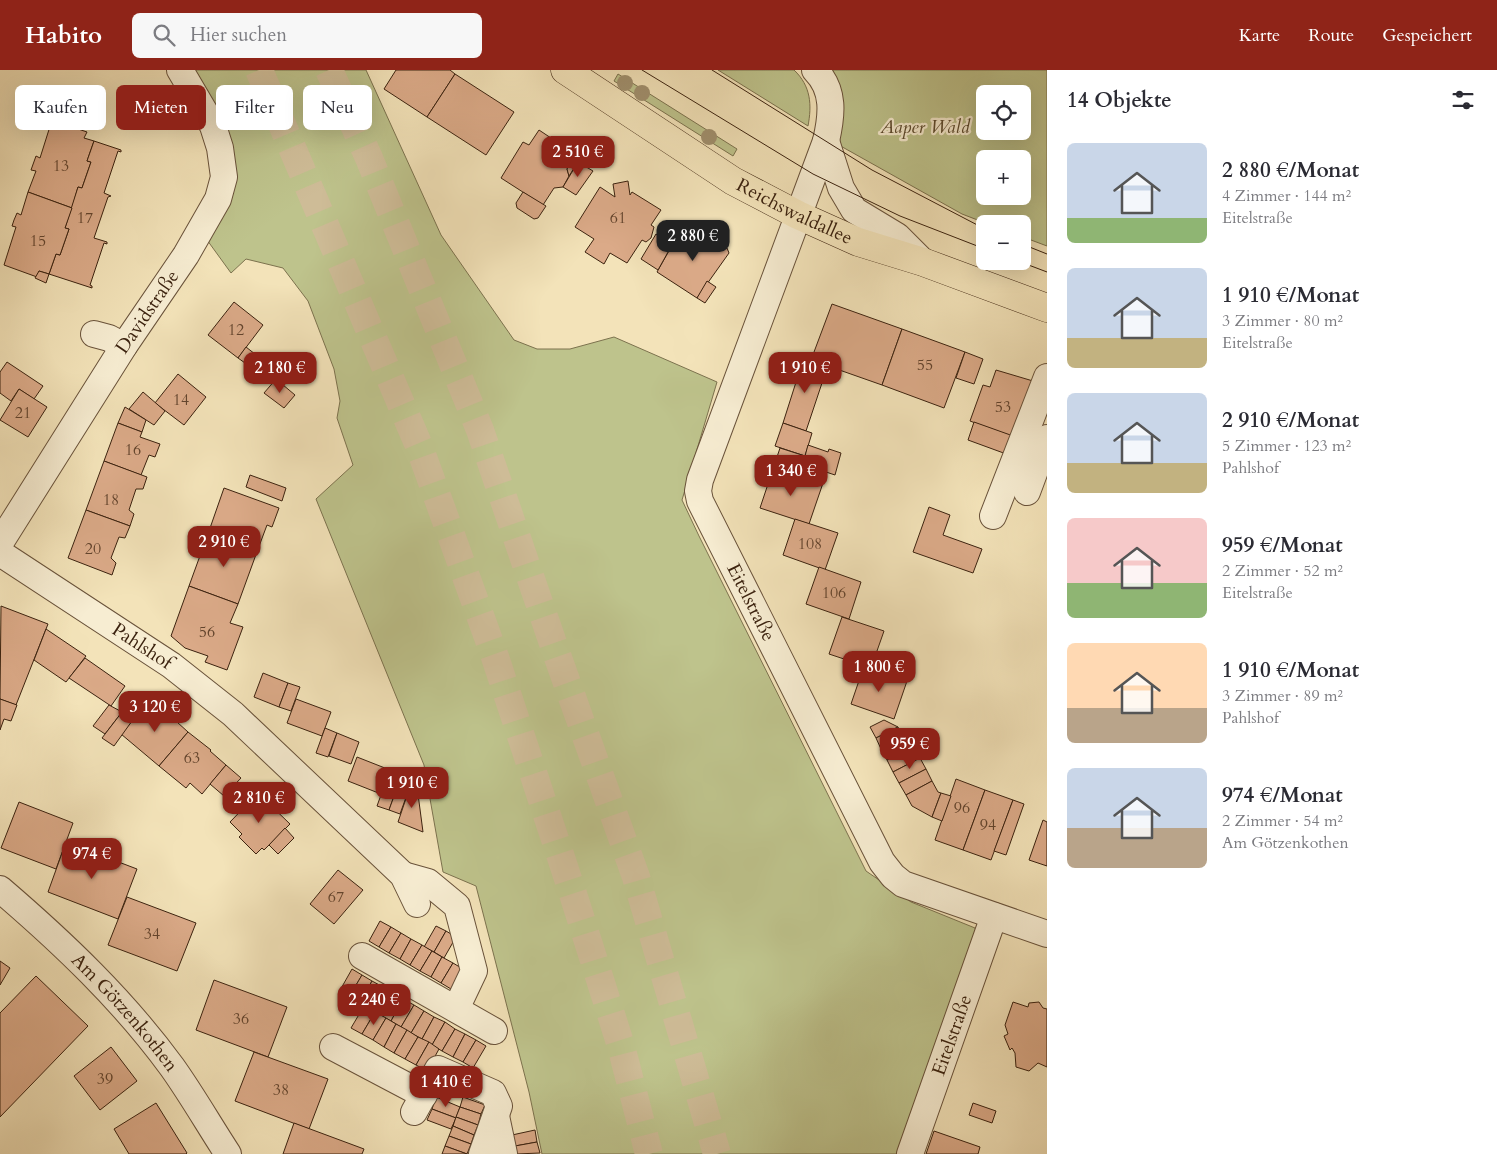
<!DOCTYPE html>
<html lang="de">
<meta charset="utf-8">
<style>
:root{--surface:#fff;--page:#f7f7f7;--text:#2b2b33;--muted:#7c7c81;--accent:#8f2418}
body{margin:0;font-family:Cardo,serif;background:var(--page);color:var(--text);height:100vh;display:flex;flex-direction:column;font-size:19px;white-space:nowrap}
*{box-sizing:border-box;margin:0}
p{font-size:16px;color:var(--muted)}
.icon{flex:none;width:28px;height:28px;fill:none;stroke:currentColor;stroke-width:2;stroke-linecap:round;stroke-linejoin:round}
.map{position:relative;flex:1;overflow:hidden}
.details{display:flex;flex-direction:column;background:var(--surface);width:450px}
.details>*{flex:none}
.hud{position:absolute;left:15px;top:15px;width:475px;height:45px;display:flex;gap:10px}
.tools{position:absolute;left:976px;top:15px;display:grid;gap:10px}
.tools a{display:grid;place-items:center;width:55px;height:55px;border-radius:8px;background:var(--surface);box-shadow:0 5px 20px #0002;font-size:25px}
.price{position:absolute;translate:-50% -42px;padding:0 11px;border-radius:10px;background:var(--accent);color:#fff;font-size:16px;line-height:32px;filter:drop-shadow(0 1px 2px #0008)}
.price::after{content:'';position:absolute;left:50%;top:30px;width:15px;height:11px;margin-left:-8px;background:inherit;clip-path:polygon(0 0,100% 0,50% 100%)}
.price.selected{background:#222;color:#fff}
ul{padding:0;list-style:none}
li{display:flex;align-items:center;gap:15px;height:125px;padding:0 20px}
li span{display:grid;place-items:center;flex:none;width:140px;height:100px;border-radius:8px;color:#555}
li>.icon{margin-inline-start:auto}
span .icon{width:60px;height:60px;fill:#fffc;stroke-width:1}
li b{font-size:21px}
h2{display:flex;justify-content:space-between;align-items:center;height:60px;padding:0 20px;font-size:21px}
.tag{padding:0 18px;border-radius:8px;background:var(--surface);box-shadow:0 5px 20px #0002;font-size:18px;line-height:45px}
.tag.selected{background:var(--accent);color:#fff}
header{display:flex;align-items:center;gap:30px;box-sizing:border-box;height:70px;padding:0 25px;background:var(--accent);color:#fff}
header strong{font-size:24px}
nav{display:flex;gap:28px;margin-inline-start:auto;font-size:18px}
.search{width:350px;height:45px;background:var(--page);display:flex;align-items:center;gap:12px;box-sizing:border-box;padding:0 18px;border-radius:8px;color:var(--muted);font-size:19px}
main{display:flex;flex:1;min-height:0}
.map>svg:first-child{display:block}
.green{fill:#bec38c;stroke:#7c724e;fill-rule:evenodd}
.building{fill:#dbaa88;stroke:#3b220f}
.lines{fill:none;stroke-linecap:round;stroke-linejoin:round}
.highway-tunnel{stroke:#cebc97;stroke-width:28;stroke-dasharray:28 14;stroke-linecap:butt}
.minor-casing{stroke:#69523a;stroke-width:28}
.major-casing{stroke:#3b220f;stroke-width:29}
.minor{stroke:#f7edd2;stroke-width:26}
.major{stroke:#f3e3b9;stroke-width:28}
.tram{stroke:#3b220f;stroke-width:1}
.tree{fill:#a08f6d}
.labels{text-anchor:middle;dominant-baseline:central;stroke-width:4.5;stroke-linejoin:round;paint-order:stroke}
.number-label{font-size:16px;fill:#63442d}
.park-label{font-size:19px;font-style:italic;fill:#5c4a2e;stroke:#f7edd2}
.street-label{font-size:19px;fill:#3b220f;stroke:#f7edd2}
</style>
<header>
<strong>Habito</strong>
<div class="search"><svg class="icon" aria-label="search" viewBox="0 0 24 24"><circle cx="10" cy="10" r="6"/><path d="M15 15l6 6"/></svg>Hier suchen</div>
<nav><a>Karte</a><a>Route</a><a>Gespeichert</a></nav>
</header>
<main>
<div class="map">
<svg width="1047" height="1084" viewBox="0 0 1047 1084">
<rect width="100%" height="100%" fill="#f3e3b9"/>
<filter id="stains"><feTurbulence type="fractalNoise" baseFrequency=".004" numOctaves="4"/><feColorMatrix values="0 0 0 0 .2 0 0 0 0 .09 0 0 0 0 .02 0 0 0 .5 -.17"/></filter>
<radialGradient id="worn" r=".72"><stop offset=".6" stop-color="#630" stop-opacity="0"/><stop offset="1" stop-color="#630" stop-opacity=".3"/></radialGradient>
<g class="green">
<path d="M 187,0 L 366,0 L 441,165 L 514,270 L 537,279 L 570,279 L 614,267 L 717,312 L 682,430 L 699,466 L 866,801 L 911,832 L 975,858 L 982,876 L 905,1084 L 542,1084 L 529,1022 L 476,816 L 443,802 L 424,695 L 316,429 L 353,395 L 337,348 L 340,331 L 334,299 L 308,231 L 283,198 L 246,189 L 231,203 L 202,163 L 224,122 Z"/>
<path d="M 718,0 L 794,0 C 811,16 812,35 808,56 Z"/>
<path d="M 823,0 L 1047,0 L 1047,176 L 1023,167 L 1022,154 L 988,154 L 962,144 L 837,74 ZM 985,24 L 1022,24 L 1022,61 L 985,61 ZM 985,89 L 1022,89 L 1022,126 L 985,126 Z"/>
<path d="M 618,4 L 737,79 L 733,86 L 614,11 Z"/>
</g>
<g class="building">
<path d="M 396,0 L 450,0 L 455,4 L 427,47 L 384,19 Z"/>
<path d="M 455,4 L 514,42 L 486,85 L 427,47 Z"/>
<path d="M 52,50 L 87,62 L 84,68 L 94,71 L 87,91 L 91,92 L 82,118 L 78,117 L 72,138 L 28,122 L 36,101 L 31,100 L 36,86 L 40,88 Z"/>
<path d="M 539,60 L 554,70 L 566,67 L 573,72 L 573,80 L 577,82 L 567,99 L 569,106 L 563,117 L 554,118 L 543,135 L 501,108 L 523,72 L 529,75 Z"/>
<path d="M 94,71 L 121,80 L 121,82 L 118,81 L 104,123 L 111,126 L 108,127 L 94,168 L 107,172 L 107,174 L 104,173 L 90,215 L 92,216 L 92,218 L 49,204 L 56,184 L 60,185 L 69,159 L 65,158 L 78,117 L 82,118 L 91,92 L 87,91 Z"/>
<path d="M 575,85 L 578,92 L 569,106 L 567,99 Z"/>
<path d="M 578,92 L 593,101 L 576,125 L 563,117 Z"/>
<path d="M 628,111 L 630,125 L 632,122 L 661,140 L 651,155 L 654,157 L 651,168 L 646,172 L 642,170 L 627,193 L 610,183 L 604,194 L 585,182 L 594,169 L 575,157 L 600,117 L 615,127 L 613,114 Z"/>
<path d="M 28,122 L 72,138 L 65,158 L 69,159 L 60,185 L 56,184 L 49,204 L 39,201 L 37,207 L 4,195 L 16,157 L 12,156 L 14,150 L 17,143 L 21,145 Z"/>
<path d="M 523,122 L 546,136 L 538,148 L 534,149 L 517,138 L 516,133 Z"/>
<path d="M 697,158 L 710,166 L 709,169 L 727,178 L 729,183 L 697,228 L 657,202 L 675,170 L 683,175 L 693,159 L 695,161 Z"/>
<path d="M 656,164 L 672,175 L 658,200 L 641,189 Z"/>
<path d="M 39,201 L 49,204 L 46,213 L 35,208 Z"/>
<path d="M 707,211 L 716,217 L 705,233 L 697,228 Z"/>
<path d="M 234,232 L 263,255 L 238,288 L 208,265 Z"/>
<path d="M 832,234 L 902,259 L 882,315 L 811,290 Z"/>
<path d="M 902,259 L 965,282 L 944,338 L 882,315 Z"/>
<path d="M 246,277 L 260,288 L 252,298 L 238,288 Z"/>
<path d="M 965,282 L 983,289 L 974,314 L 956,308 Z"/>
<path d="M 804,287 L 828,295 L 806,361 L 783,353 Z"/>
<path d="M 7,292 L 43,316 L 34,329 L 19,319 L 11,331 L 0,323 L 0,302 Z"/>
<path d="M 996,300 L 1033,311 L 1019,369 L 970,351 L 983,315 L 990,317 Z"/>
<path d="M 178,304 L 206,327 L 184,355 L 155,333 Z"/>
<path d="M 276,309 L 295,325 L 284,338 L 264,323 Z"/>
<path d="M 19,319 L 47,337 L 28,367 L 0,350 Z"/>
<path d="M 143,322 L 165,341 L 154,355 L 129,339 Z"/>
<path d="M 125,337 L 146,350 L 142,362 L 118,353 Z"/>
<path d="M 974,352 L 1016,367 L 1009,385 L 968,370 Z"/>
<path d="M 118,353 L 142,362 L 140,367 L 160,374 L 155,387 L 149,385 L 141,405 L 104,391 Z"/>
<path d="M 783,353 L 812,363 L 805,386 L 775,376 Z"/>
<path d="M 808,375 L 828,382 L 829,379 L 841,383 L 835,405 L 826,402 L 822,416 L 773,399 L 780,378 L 805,386 Z"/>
<path d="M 104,391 L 147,407 L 143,419 L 136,419 L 129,440 L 134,444 L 130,456 L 86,440 Z"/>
<path d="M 773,399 L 822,416 L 809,454 L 760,438 Z"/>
<path d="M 250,405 L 286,418 L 282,431 L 246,417 Z"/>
<path d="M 224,418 L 279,438 L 272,457 L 267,455 L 258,479 L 209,461 Z"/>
<path d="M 929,437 L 950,445 L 943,465 L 982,479 L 973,503 L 913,482 Z"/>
<path d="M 86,440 L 130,456 L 125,468 L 119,467 L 111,488 L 116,493 L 112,505 L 68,488 Z"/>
<path d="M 795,449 L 838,463 L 825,500 L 783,485 Z"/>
<path d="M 209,461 L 258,479 L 238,534 L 189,516 Z"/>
<path d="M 819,497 L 861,512 L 849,549 L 806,534 Z"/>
<path d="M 189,516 L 238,534 L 230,553 L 243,557 L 227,600 L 205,592 L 208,586 L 185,578 L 171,566 Z"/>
<path d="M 1,536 L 48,554 L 16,635 L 0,629 Z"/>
<path d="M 842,547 L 884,561 L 871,598 L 829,584 Z"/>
<path d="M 46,559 L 86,586 L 66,612 L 34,590 Z"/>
<path d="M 85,588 L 125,616 L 111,636 L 69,608 Z"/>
<path d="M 864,596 L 907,611 L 894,649 L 851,634 Z"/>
<path d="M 263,603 L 288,613 L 279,637 L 254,627 Z"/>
<path d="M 288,613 L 300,617 L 291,641 L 279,637 Z"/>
<path d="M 0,629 L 17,635 L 11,651 L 4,649 L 0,660 Z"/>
<path d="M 296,629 L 331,642 L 322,666 L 287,653 Z"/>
<path d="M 149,631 L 164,644 L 166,642 L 188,662 L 159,696 L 121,664 Z"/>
<path d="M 109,635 L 122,642 L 105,664 L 93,656 Z"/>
<path d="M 122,642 L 132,651 L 114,676 L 102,668 Z"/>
<path d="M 884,650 L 898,657 L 876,668 L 870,657 Z"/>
<path d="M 898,657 L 903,667 L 881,679 L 876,668 Z"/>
<path d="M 325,658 L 337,663 L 328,687 L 316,683 Z"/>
<path d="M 188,662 L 211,680 L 210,681 L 226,695 L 202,724 L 190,713 L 186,718 L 159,696 Z"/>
<path d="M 337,663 L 359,672 L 351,694 L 329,686 Z"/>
<path d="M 903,667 L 905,669 L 909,667 L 914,676 L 887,690 L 881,679 Z"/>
<path d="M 914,676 L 920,688 L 893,702 L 887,690 Z"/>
<path d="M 357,687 L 390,700 L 381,724 L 348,711 Z"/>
<path d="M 920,688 L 926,699 L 899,713 L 893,702 Z"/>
<path d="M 226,695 L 241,708 L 224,726 L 210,714 Z"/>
<path d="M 926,699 L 932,711 L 906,725 L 899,713 Z"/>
<path d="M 390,700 L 402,704 L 389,740 L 377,736 Z"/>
<path d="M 402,704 L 413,708 L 400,744 L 389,740 Z"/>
<path d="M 413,708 L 416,709 L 423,762 L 398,752 Z"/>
<path d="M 956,709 L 985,720 L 963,780 L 935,770 Z"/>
<path d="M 932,711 L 938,722 L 941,723 L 932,747 L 912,736 L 906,725 Z"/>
<path d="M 985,720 L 1013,730 L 991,790 L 963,780 Z"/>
<path d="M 258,723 L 290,754 L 264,780 L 262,778 L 256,784 L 239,767 L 242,764 L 230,752 Z"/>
<path d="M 941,723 L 951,726 L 942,751 L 932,747 Z"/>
<path d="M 1013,730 L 1024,734 L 1006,785 L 994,781 Z"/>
<path d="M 19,732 L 73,753 L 56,799 L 1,778 Z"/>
<path d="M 1043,750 L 1047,752 L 1047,796 L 1029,790 Z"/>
<path d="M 285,758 L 294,768 L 278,784 L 269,775 Z"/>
<path d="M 66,772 L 137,799 L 118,849 L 48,822 Z"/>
<path d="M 338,800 L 363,820 L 334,854 L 310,834 Z"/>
<path d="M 127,827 L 196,853 L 177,901 L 108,875 Z"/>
<path d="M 380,851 L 391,857 L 379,877 L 369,871 Z"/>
<path d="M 436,856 L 446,861 L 434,882 L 424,877 Z"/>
<path d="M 391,857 L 401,863 L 389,883 L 379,877 Z"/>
<path d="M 446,861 L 456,867 L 444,888 L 434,882 Z"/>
<path d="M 401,863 L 411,869 L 400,889 L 389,883 Z"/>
<path d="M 411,869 L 422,875 L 410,895 L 400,889 Z"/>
<path d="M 422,875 L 432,881 L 420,901 L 410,895 Z"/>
<path d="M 432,881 L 442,887 L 431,907 L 420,901 Z"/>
<path d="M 442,887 L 453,893 L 441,913 L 431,907 Z"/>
<path d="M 0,891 L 10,898 L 0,915 Z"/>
<path d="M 453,893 L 463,899 L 451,919 L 441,913 Z"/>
<path d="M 352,899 L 362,905 L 349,927 L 339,922 Z"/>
<path d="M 362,905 L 372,911 L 360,933 L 349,927 Z"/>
<path d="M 36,906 L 88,956 L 0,1047 L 0,943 Z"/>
<path d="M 214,910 L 287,937 L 268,987 L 196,960 Z"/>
<path d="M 372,911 L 383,917 L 370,939 L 360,933 Z"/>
<path d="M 383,917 L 393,923 L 380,945 L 370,939 Z"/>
<path d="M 393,923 L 403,929 L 391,951 L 380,945 Z"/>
<path d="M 403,929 L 414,935 L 401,957 L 391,951 Z"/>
<path d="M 1013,932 L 1028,937 L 1029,933 L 1039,932 L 1043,938 L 1047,939 L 1047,997 L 1038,993 L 1029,1001 L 1016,997 L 1015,983 L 1012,978 L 1010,980 L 1004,966 L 1008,964 L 1005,955 Z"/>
<path d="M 414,935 L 424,941 L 411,963 L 401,957 Z"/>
<path d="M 364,936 L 375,942 L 362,964 L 351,958 Z"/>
<path d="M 424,941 L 434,947 L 422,969 L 411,963 Z"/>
<path d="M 375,942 L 386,948 L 373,970 L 362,964 Z"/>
<path d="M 434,947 L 445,952 L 432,975 L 422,969 Z"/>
<path d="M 386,948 L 396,954 L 384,977 L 373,970 Z"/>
<path d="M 445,952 L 455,959 L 442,981 L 432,975 Z"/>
<path d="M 396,954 L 407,960 L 394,983 L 384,977 Z"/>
<path d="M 455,959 L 465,964 L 453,987 L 442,981 Z"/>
<path d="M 407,960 L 418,967 L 405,989 L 394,983 Z"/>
<path d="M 465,964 L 476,970 L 463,992 L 453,987 Z"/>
<path d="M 418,967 L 429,972 L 416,995 L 405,989 Z"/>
<path d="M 476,970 L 486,976 L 473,998 L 463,992 Z"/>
<path d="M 429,972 L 439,979 L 427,1001 L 416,995 Z"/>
<path d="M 111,977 L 137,1011 L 100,1040 L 74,1006 Z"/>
<path d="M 254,982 L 328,1009 L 309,1059 L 235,1031 Z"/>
<path d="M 436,1027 L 460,1037 L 456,1048 L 432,1039 Z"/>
<path d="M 463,1027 L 485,1035 L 481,1044 L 460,1037 Z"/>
<path d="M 156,1033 L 187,1083 L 186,1084 L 129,1084 L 114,1059 Z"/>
<path d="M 973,1033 L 996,1041 L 992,1053 L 969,1045 Z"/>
<path d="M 460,1037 L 481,1044 L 478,1055 L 456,1047 Z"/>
<path d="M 432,1039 L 456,1048 L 451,1059 L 427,1050 Z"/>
<path d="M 456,1047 L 478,1055 L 474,1065 L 453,1056 Z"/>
<path d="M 294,1053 L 364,1079 L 362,1084 L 283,1084 Z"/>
<path d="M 453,1056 L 474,1065 L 471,1074 L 449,1066 Z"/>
<path d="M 535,1060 L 537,1072 L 515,1076 L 512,1065 Z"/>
<path d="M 934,1061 L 980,1077 L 978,1084 L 926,1084 Z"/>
<path d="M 449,1066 L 471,1074 L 467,1084 L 445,1076 Z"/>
<path d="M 537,1072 L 540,1083 L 516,1084 L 515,1076 Z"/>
<path d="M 445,1076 L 467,1084 L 442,1084 Z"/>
</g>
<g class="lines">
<g class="highway-tunnel">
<path d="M 259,0 L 419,376 L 495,587 L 573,824 L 621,976 L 649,1084"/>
<path d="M 329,0 L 369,88 L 480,360 L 556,582 L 636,807 L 717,1084"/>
</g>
<defs>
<g id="minor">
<path id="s1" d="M 815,0 C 835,20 832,45 826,71 L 700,410 L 698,421 L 700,431 L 882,792 L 893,806 L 903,814 L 1047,864"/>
<path d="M 826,71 L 841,118 L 854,140 L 897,166 L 923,192"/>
<path d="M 94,264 L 109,268 L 124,276"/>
<path d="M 1027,422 L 1047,368"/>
<path d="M 993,446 L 1047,307"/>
<path id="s2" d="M 0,473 L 124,276 L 186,185 L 218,129 L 224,107 L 220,78 L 213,56 L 180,0"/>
<path id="s3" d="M 0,483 L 171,595 L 233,644 L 403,805 L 417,834"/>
<path d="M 403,805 L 428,812 L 457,836 L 474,901 L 456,939"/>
<path id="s4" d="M 0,819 C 63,873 123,930 172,997 C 192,1025 209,1055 228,1084"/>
<path d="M 362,886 L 494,961"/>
<path d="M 333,977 L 424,1025"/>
<path d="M 414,1042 L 438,999 L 493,1023 L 499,1036 L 482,1084"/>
<path d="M 496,1046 L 504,1084"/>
<path id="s5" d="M 910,1084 L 994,846"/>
</g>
<g id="major">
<path id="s6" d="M 565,0 L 733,111 L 798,145 L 858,172 L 923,192 L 1047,238"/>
</g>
</defs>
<use href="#minor" class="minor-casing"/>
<use href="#major" class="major-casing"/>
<use href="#minor" class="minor"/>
<use href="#major" class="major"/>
<g class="tram">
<path d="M 642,0 L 813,104 L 900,146 L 985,179"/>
<path d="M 712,0 L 872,100 L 985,159"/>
<path d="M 1022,174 L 1047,184"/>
<path d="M 1018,191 L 1047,202"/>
</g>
</g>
<g class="tree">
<circle cx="625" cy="13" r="8"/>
<circle cx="642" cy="23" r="8"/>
<circle cx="709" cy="67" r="8"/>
</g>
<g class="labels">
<g class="number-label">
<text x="61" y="96">13</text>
<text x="85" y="148">17</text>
<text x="618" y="148">61</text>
<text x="38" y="171">15</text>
<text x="236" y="260">12</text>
<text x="925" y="295">55</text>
<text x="181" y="330">14</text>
<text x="1003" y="337">53</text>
<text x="23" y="343">21</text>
<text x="133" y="380">16</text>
<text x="111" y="430">18</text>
<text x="810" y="474">108</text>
<text x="93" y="479">20</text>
<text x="834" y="523">106</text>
<text x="207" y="562">56</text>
<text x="192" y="688">63</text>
<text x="962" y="738">96</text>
<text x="988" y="755">94</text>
<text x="336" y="827">67</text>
<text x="152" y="864">34</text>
<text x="241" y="949">36</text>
<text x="105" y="1009">39</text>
<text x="281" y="1020">38</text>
</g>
<g class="park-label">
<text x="925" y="57">Aaper Wald</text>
</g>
<g class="street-label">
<text stroke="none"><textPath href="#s6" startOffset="270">Reichswaldallee</textPath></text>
<text stroke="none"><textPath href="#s2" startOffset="274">Davidstraße</textPath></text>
<text stroke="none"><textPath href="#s1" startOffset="572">Eitelstraße</textPath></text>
<text stroke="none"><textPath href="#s3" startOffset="170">Pahlshof</textPath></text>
<text stroke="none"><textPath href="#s4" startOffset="176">Am Götzenkothen</textPath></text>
<text stroke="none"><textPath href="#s5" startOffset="126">Eitelstraße</textPath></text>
</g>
</g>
<rect width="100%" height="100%" filter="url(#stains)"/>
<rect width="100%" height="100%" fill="url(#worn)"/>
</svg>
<div class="tools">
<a><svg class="icon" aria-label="locate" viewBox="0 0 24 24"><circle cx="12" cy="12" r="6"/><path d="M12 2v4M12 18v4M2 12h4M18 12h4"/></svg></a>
<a>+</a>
<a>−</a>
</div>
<b class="price" style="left:578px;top:108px">2 510 €</b>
<b class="price selected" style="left:693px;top:192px">2 880 €</b>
<b class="price" style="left:280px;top:324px">2 180 €</b>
<b class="price" style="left:805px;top:324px">1 910 €</b>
<b class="price" style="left:791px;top:427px">1 340 €</b>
<b class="price" style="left:224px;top:498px">2 910 €</b>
<b class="price" style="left:879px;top:623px">1 800 €</b>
<b class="price" style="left:155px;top:663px">3 120 €</b>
<b class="price" style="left:910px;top:700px">959 €</b>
<b class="price" style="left:412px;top:739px">1 910 €</b>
<b class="price" style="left:259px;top:754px">2 810 €</b>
<b class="price" style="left:92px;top:810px">974 €</b>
<b class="price" style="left:374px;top:956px">2 240 €</b>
<b class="price" style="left:446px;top:1038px">1 410 €</b>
<div class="hud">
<a class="tag">Kaufen</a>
<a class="tag selected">Mieten</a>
<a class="tag">Filter</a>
<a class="tag">Neu</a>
</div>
</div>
<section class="details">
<h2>14 Objekte<svg class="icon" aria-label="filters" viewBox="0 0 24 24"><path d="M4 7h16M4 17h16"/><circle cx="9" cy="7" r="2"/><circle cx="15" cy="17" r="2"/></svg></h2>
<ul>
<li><span style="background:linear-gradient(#c9d6e8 75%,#8fb573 0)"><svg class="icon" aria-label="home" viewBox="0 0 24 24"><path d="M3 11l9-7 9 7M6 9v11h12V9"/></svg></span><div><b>2 880 €/Monat</b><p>4 Zimmer · 144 m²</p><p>Eitelstraße</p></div></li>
<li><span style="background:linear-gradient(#c9d6e8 70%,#c2b280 0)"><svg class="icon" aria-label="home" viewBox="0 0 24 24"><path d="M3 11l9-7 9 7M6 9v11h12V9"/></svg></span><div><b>1 910 €/Monat</b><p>3 Zimmer · 80 m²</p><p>Eitelstraße</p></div></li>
<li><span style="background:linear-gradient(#c9d6e8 70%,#c2b280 0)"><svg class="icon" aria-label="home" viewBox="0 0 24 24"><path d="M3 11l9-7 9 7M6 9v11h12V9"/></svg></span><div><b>2 910 €/Monat</b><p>5 Zimmer · 123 m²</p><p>Pahlshof</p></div></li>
<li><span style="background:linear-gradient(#f6c9c9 65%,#8fb573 0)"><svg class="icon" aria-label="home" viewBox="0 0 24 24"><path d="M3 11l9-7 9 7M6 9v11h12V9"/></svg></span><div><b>959 €/Monat</b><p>2 Zimmer · 52 m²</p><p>Eitelstraße</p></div></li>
<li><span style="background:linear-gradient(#ffd9b3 65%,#b9a48a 0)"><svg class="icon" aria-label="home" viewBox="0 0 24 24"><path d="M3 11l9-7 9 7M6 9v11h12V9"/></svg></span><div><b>1 910 €/Monat</b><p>3 Zimmer · 89 m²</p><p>Pahlshof</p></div></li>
<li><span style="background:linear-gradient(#c9d6e8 60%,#b9a48a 0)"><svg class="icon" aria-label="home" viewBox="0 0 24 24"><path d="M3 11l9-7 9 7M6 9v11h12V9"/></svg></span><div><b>974 €/Monat</b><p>2 Zimmer · 54 m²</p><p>Am Götzenkothen</p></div></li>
</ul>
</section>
</main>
